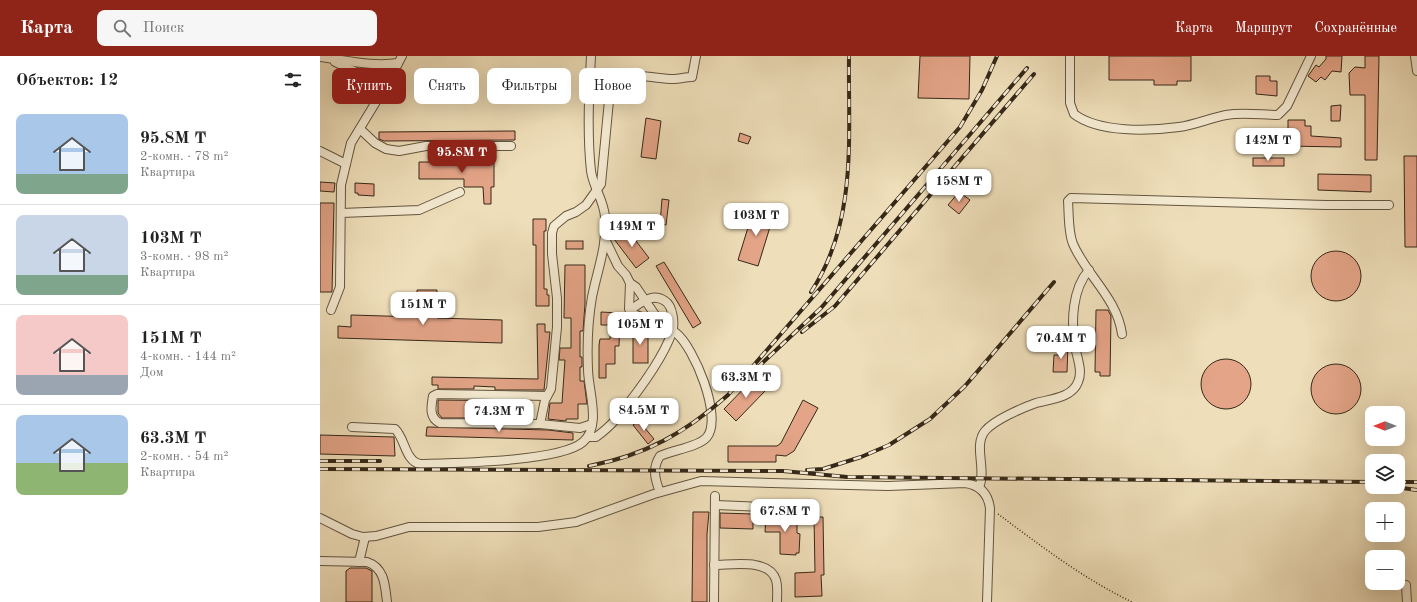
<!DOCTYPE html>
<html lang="ru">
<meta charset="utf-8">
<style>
:root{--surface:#fff;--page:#f6f6f6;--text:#222;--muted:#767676;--line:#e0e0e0;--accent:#8f2418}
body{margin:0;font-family:"Old Standard TT",serif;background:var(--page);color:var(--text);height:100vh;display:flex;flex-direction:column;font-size:15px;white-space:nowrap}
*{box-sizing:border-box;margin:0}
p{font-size:13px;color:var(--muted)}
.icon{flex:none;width:22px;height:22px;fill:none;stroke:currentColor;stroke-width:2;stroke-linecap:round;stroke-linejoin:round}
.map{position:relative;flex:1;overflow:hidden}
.panel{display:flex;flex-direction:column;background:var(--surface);width:320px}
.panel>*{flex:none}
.hud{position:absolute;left:12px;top:12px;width:380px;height:36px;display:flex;gap:8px}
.needle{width:26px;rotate:270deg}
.tools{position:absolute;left:1045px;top:350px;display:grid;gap:8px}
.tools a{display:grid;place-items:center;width:40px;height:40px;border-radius:8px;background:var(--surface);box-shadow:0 4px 16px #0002;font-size:20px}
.price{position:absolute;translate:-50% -34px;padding:0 9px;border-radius:8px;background:#fff;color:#222;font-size:13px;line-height:26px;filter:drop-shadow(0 1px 2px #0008)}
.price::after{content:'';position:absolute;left:50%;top:24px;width:12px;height:9px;margin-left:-6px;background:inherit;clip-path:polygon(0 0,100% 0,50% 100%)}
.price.current{background:var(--accent);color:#fff}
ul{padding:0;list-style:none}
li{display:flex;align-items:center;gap:12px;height:100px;padding:0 16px}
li+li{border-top:1px solid var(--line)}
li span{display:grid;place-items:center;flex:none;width:112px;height:80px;border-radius:8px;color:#555}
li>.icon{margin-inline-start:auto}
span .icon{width:48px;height:48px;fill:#fffc;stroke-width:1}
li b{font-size:17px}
h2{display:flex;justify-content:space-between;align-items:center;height:48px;padding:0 16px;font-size:17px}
.pill{padding:0 14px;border-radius:8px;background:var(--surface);box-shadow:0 4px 16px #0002;font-size:14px;line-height:36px}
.pill.current{background:var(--accent);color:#fff}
header{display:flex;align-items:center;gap:24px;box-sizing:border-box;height:56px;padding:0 20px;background:var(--accent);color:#fff}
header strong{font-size:19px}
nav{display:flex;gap:22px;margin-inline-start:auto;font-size:14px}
.search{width:280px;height:36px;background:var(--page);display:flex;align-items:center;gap:10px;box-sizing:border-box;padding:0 14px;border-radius:8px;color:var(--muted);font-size:15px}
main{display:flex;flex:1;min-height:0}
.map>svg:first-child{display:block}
.building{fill:#e3a487;stroke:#362818}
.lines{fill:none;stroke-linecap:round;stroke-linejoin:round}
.minor-casing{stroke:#645640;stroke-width:10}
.path{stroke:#362818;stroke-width:1.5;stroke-dasharray:1 2;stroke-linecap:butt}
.minor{stroke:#f4ead2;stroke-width:8}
.rail-casing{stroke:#362818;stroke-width:4}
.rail{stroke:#f4ead2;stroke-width:2.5;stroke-dasharray:8;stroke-linecap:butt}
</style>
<header>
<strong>Карта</strong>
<div class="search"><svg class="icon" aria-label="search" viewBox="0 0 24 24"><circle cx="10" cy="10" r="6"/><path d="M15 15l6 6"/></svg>Поиск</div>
<nav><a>Карта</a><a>Маршрут</a><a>Сохранённые</a></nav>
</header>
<main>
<section class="panel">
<h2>Объектов: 12<svg class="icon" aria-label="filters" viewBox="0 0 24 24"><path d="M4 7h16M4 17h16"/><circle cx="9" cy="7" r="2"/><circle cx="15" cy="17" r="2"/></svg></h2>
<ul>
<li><span style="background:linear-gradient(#a9c7e8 75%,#7fa58c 0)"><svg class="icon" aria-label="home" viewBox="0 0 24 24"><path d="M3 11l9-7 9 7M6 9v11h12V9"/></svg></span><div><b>95.8M ₸</b><p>2-комн. · 78 m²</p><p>Квартира</p></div></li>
<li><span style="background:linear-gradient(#c9d6e8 75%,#7fa58c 0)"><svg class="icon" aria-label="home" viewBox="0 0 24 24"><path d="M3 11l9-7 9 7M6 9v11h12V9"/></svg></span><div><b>103M ₸</b><p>3-комн. · 98 m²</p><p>Квартира</p></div></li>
<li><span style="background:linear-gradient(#f6c9c9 75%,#9aa5b1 0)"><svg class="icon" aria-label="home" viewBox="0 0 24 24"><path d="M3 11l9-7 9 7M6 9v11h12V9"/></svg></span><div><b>151M ₸</b><p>4-комн. · 144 m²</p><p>Дом</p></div></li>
<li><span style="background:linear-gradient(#a9c7e8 60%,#8fb573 0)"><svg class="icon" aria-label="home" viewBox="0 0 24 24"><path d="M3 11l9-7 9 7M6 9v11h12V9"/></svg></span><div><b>63.3M ₸</b><p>2-комн. · 54 m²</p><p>Квартира</p></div></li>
</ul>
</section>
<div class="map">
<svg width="1097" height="546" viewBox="0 0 1097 546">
<rect width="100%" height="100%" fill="#eedeb9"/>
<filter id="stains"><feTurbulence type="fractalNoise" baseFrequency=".005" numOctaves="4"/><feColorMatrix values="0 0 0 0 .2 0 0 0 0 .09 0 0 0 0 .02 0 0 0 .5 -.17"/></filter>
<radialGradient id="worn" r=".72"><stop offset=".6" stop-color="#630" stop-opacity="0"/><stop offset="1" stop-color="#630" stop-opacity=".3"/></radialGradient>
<g class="building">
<path d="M 600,0 L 650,0 L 649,43 L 598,42 Z"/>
<path d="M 789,0 L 871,0 L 871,25 L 857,25 L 857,29 L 834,29 L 834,24 L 789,24 Z"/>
<path d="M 1006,0 L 1022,0 L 1021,16 L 1012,15 L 1005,24 L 1001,21 L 996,26 L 988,20 L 996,9 L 999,11 L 1006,3 Z"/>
<path d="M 1045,0 L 1059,0 L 1057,104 L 1045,104 L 1045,39 L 1030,39 L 1029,17 L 1035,11 L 1045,12 Z"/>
<path d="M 936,20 L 950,20 L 950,25 L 957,25 L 957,40 L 936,38 Z"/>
<path d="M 1021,49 L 1020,65 L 1011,65 L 1011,50 Z"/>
<path d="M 326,62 L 341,65 L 336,103 L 321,101 Z"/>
<path d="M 968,64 L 985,64 L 985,70 L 991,70 L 991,80 L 1021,82 L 1021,91 L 968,90 Z"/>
<path d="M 195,75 L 195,84 L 64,85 L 59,83 L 59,76 Z"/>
<path d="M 420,77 L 431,81 L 428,88 L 418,85 Z"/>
<path d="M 1084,100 L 1097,100 L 1097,191 L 1085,191 Z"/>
<rect x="933" y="102" width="31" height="8"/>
<path d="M 99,106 L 174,106 L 174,131 L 171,131 L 171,148 L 164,148 L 163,131 L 144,131 L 144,123 L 99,123 Z"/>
<path d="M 998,118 L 1051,119 L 1051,136 L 998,134 Z"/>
<path d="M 0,126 L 15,127 L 14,136 L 0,135 Z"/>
<path d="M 35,127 L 54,128 L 54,140 L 38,139 L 38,137 L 35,137 Z"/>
<path d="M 639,136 L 650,144 L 639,158 L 628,149 Z"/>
<path d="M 342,143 L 349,144 L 346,169 L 340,168 Z"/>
<path d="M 0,147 L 14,147 L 12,236 L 0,236 Z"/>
<path d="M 434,152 L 454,158 L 438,210 L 418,204 Z"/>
<path d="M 213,163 L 226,163 L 226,175 L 224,175 L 224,233 L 227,233 L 227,239 L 229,239 L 229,250 L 216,250 L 216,189 L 213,189 Z"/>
<path d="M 307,173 L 329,202 L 316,212 L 294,183 Z"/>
<rect x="246" y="185" width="17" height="8"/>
<circle cx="1016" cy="220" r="25"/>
<path d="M 344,206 L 381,267 L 373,272 L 336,210 Z"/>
<path d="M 245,209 L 265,209 L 265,248 L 263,275 L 260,275 L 260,301 L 262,301 L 262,311 L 260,311 L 260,325 L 264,325 L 267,348 L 258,348 L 258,363 L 246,363 L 246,365 L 228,363 L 230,347 L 242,347 L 245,304 L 239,304 L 240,292 L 251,292 L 251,262 L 244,262 Z"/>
<path d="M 97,234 L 117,234 L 117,262 L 182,264 L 182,287 L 18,282 L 18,270 L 31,271 L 31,259 L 98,261 Z"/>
<path d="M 776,254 L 788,254 L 791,260 L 790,320 L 780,320 L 780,316 L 775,316 Z"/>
<path d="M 281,256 L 300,257 L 299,290 L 295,290 L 295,308 L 286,308 L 286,322 L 279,322 L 279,289 L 280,283 L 290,283 L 290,269 L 281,269 Z"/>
<path d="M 217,268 L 225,268 L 225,276 L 230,276 L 224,334 L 175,334 L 175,331 L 154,330 L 154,333 L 118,333 L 118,329 L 112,329 L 112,321 L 218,323 Z"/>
<rect x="313" y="273" width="15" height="34"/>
<path d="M 739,289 L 748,289 L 747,316 L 733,316 L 734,299 L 739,299 Z"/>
<circle cx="906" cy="328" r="25"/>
<circle cx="1016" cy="333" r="25"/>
<path d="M 435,321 L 447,333 L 416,365 L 404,353 Z"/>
<path d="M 118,344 L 207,345 L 207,349 L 212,349 L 212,360 L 209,360 L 209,362 L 122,362 L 118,357 Z"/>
<path d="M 483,344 L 498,352 L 474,395 L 466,400 L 456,399 L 456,406 L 408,406 L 408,390 L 457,390 L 461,387 Z"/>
<path d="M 319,365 L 334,383 L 328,388 L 313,369 Z"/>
<path d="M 107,371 L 228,374 L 253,377 L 253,384 L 106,380 Z"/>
<path d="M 0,379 L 74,381 L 75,400 L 0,398 Z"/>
<path d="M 373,456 L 389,456 L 387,478 L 387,546 L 372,546 Z"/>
<path d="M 400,457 L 433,458 L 433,473 L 400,472 Z"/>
<path d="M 446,460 L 477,461 L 477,477 L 480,478 L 479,497 L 476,497 L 476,499 L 460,498 L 460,476 L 445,476 Z"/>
<path d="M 494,461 L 503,461 L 504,519 L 501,519 L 502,540 L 475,541 L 475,517 L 495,516 Z"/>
<path d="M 30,512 L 46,512 L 52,515 L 52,546 L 26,546 L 26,515 Z"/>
</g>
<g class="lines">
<defs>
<g id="minor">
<path d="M 750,0 L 750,47 L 754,58 C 779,77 829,75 859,71 C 875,69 890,62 906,59 C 923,56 942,59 958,59 L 967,50 L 991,0"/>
<path d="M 1095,0 L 1097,15"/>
<path d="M 0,1 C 26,4 52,11 78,7"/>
<path d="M 15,6 L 47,21 L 67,28"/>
<path d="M 40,73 L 55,87 L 66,93 L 79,95 L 106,90 L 191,90"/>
<path d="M 0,95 L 26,108"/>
<path d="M 21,157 L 99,154 L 140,136"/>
<path d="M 285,183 L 298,210 L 306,219 L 310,227 L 309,253 L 312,257 C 326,264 344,267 356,277 C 374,291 403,361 387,381 C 379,391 352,394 340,400 C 332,412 335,424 340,436"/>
<path d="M 310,227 L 316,231 L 342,269"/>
<path d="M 11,254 L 20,231 L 21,129 L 31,87 L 71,21 L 82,0"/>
<path d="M 802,278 C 797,242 767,220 753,188 C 748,176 749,158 748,145 L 751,142 L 1006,149 L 1069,149"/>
<path d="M 227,340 L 117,338 L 113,340 C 111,351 109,362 120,367 L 220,368 L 260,372 L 272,368"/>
<path d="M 220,368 L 225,344 L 231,333 L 237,271 L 237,242 L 232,198 L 232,177 L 234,170 L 246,160 L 256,156 L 266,149 L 281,128 L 290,34 C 302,12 333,23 353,23 C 359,23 366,21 372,21 L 376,0"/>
<path d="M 32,371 L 75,373 C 85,382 85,405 100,408 C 133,407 240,406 263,386 C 282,370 268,334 268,313 C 267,290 268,264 272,241 C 278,211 287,192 285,161 C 284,144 273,131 271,115 C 267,78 269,37 271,0"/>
<path d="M 268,381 L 276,381 C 283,376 290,370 296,363 C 314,341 343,303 352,276 C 355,268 353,250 345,245 C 332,236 321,247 310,254"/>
<path d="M 659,431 C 667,414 653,390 665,375 C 674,364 702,352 716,347 C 730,343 752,342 758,326 C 763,315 757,302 755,290 C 751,266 752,233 769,214"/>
<path d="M 396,449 L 469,452"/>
<path d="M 0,462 L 32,478 L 43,481 L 56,480 L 89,471 L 218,471 L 256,466 L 334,438 L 381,425 L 568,430 L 645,427 C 660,429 668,438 670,452 L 667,546"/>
<path d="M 0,505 L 47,506 C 65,512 65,530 67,546"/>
<path d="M 39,506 L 45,481"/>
<path d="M 394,509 C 412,509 449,502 456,524 C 458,531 457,539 457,546"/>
<path d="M 1086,529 L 1087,546"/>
<path d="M 394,546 L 395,440"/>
</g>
</defs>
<use href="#minor" class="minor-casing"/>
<path class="path" d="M 678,458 C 721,490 764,523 812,546"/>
<use href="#minor" class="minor"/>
<defs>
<g id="rail">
<path d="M 491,236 C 538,165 528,81 529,0"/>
<path d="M 482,276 L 515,250 L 714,18"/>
<path d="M 437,312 L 501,252 L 707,12"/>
<path d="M 0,405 L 60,405"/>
<path d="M 269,410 C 326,399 365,377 408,339 L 640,71 L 662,34 L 677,0"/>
<path d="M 0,413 L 463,415 L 527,421 L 1052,426"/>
<path d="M 487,414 L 503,413 L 541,401 L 569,389 L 610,363 L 645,330 L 734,226"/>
<path d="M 1078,426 L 1097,426"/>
<path d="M 1075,431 L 1097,434"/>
</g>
</defs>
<use href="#rail" class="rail-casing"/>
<use href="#rail" class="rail"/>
</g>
<rect width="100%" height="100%" filter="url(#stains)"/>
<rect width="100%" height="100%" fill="url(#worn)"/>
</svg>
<div class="tools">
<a><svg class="needle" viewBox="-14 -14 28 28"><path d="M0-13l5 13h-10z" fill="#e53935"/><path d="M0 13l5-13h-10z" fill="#767676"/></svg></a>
<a><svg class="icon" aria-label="layers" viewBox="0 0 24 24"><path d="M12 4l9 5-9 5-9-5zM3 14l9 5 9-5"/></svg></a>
<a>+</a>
<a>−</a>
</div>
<b class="price" style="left:948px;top:106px">142M ₸</b>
<b class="price current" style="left:142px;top:118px">95.8M ₸</b>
<b class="price" style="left:639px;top:147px">158M ₸</b>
<b class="price" style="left:436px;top:181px">103M ₸</b>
<b class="price" style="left:312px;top:192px">149M ₸</b>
<b class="price" style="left:103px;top:270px">151M ₸</b>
<b class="price" style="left:320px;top:290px">105M ₸</b>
<b class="price" style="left:741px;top:304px">70.4M ₸</b>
<b class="price" style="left:426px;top:343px">63.3M ₸</b>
<b class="price" style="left:324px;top:376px">84.5M ₸</b>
<b class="price" style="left:179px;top:377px">74.3M ₸</b>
<b class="price" style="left:465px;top:477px">67.8M ₸</b>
<div class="hud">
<a class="pill current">Купить</a>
<a class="pill">Снять</a>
<a class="pill">Фильтры</a>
<a class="pill">Новое</a>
</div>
</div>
</main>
